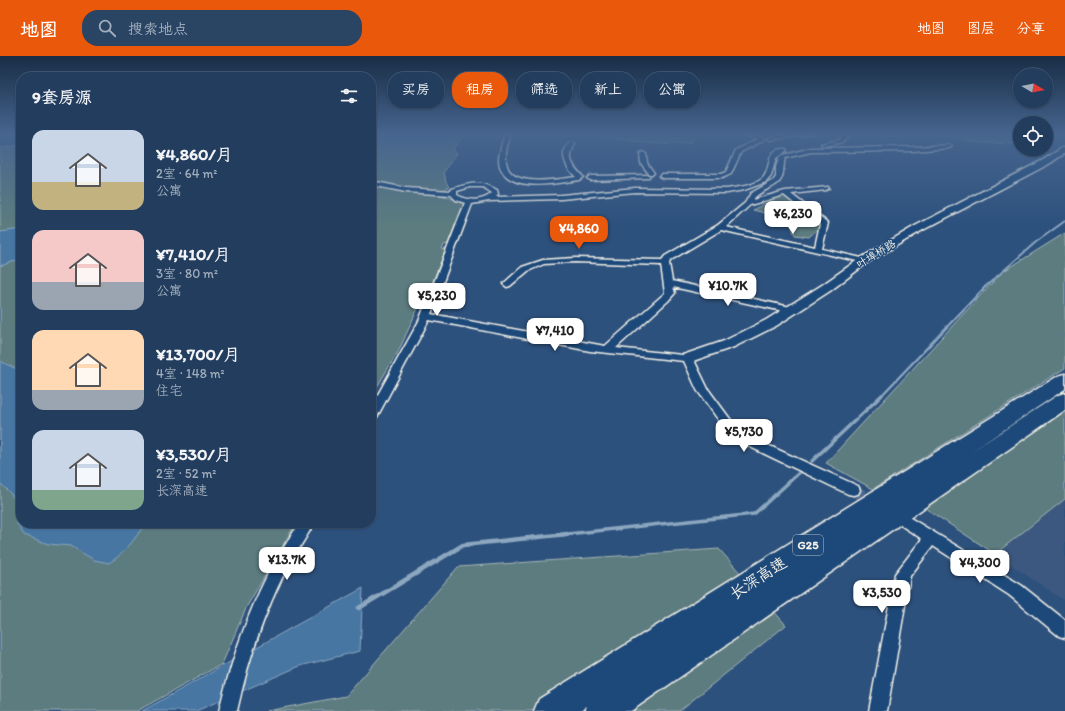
<!DOCTYPE html>
<html lang="zh">
<meta charset="utf-8">
<style>
:root{--surface:#223d5e;--page:#2a4464;--text:#f1f3f6;--muted:#a2aebc;--line:#3f5673;--accent:#ea580c}
body{margin:0;font-family:Itim,"LXGW WenKai TC",sans-serif;background:var(--page);color:var(--text);height:100vh;display:flex;flex-direction:column;font-size:15px;white-space:nowrap}
*{box-sizing:border-box;margin:0}
p{font-size:13px;color:var(--muted)}
.icon{flex:none;width:22px;height:22px;fill:none;stroke:currentColor;stroke-width:2;stroke-linecap:round;stroke-linejoin:round}
.map{position:relative;flex:1;overflow:hidden}
.side{position:absolute;left:16px;top:16px;width:360px;height:456px;display:flex;flex-direction:column;background:var(--surface);border-radius:16px;box-shadow:0 1px 3px #0004,0 0 0 1px var(--line)}
.side>*{flex:none}
.banner{position:absolute;left:388px;top:16px;width:380px;height:36px;display:flex;gap:8px}
.needle{width:26px;rotate:100deg}
.controls{position:absolute;left:1013px;top:12px;display:grid;gap:8px}
.controls a{display:grid;place-items:center;width:40px;height:40px;border-radius:50%;background:var(--surface);box-shadow:0 1px 3px #0004,0 0 0 1px var(--line);font-size:20px}
.price{position:absolute;translate:-50% -34px;padding:0 9px;border-radius:8px;background:#fff;color:#222;font-size:13px;line-height:26px;filter:drop-shadow(0 1px 2px #0008)}
.price::after{content:'';position:absolute;left:50%;top:24px;width:12px;height:9px;margin-left:-6px;background:inherit;clip-path:polygon(0 0,100% 0,50% 100%)}
.price.selected{background:var(--accent);color:#fff}
ul{padding:0;list-style:none}
li{display:flex;align-items:center;gap:12px;height:100px;padding:0 16px}
li span{display:grid;place-items:center;flex:none;width:112px;height:80px;border-radius:12px;color:#555}
li>.icon{margin-inline-start:auto}
span .icon{width:48px;height:48px;fill:#fffc;stroke-width:1}
li b{font-size:17px}
h2{display:flex;justify-content:space-between;align-items:center;height:48px;padding:0 16px;font-size:17px}
.pill{padding:0 14px;border-radius:16px;background:var(--surface);box-shadow:0 1px 3px #0004,0 0 0 1px var(--line);font-size:14px;line-height:36px}
.pill.selected{background:var(--accent);color:#fff}
header{display:flex;align-items:center;gap:24px;box-sizing:border-box;height:56px;padding:0 20px;background:var(--accent);color:#fff}
header strong{font-size:19px}
nav{display:flex;gap:22px;margin-inline-start:auto;font-size:14px}
.search{width:280px;height:36px;background:var(--page);display:flex;align-items:center;gap:10px;box-sizing:border-box;padding:0 14px;border-radius:16px;color:var(--muted);font-size:15px}
.map>svg:first-child{display:block}
.built{fill:#3e5980}
.green{fill:#5b7c80;stroke:#a8b6b4}
.water{fill:#4776a3;stroke:#8ca7bf}
.lines{fill:none;stroke-linecap:round;stroke-linejoin:round}
.stream-far3{stroke:#8ca7bf;stroke-width:2}
.stream-far2{stroke:#8ca7bf;stroke-width:2.5}
.stream-far1{stroke:#8ca7bf;stroke-width:3.5}
.stream{stroke:#8ca7bf;stroke-width:4.5}
.street-tunnel{stroke:#4b698d;stroke-width:12;stroke-dasharray:12 6;stroke-linecap:butt}
.street-casing{stroke:#f4f1e8;stroke-width:3}
.secondary-casing{stroke:#f4f1e8;stroke-width:3}
.highway-casing{stroke:#f4f1e8;stroke-width:3}
.street{fill:#1f4a7a;fill-rule:evenodd}
.secondary{fill:#1f4a7a;fill-rule:evenodd}
.highway{fill:#1f4a7a;fill-rule:evenodd}
.labels{text-anchor:middle;dominant-baseline:central;stroke-width:3;stroke-linejoin:round;paint-order:stroke}
.far-street-label{font-size:11px;fill:#f4f1e8;stroke:#1f4a7a}
.shield{fill:#1f4a7a;stroke:#b4bfc7;stroke-width:1}
.shield-label{font-size:12px;font-weight:bold;fill:#f4f1e8}
.near-street-label{font-size:16px;fill:#f4f1e8;stroke:#1f4a7a}
</style>
<header>
<strong>地图</strong>
<div class="search"><svg class="icon" aria-label="search" viewBox="0 0 24 24"><circle cx="10" cy="10" r="6"/><path d="M15 15l6 6"/></svg>搜索地点</div>
<nav><a>地图</a><a>图层</a><a>分享</a></nav>
</header>
<div class="map">
<svg width="1065" height="655" viewBox="0 0 1065 655">
<rect width="100%" height="100%" fill="#2d517d"/>
<filter id="ink" filterUnits="userSpaceOnUse"><feTurbulence type="fractalNoise" baseFrequency=".025" numOctaves="2"/><feDisplacementMap in="SourceGraphic" scale="8" xChannelSelector="R" yChannelSelector="G"/><feConvolveMatrix kernelMatrix="1 2 1 2 8 2 1 2 1" color-interpolation-filters="sRGB"/></filter>
<g filter="url(#ink)">
<path class="built" d="M 1065,443 L 1065,545 L 995,498 Z"/>
<g class="green">
<path d="M 371,77 L 450,77 L 461,83 L 452,94 L 457,97 L 444,116 L 446,126 L 449,131 C 434,140 388,130 371,125 Z"/>
<path d="M 586,77 L 698,77 L 691,86 C 668,93 611,82 586,77 Z"/>
<path d="M 946,77 L 1020,77 L 1020,87 C 994,88 970,89 946,77 Z"/>
<path d="M 21,89 L 21,467 L 296,467 L 247,550 L 222,608 L 137,655 L 0,655 L 0,92 Z"/>
<path d="M 371,130 L 441,139 L 464,147 L 448,188 L 444,189 L 442,194 L 446,193 L 422,251 L 418,252 L 399,294 L 371,341 Z"/>
<path d="M 785,137 L 824,167 L 809,181 L 795,179 L 788,163 L 753,154 Z"/>
<path d="M 1065,177 L 1065,312 L 873,433 L 826,407 L 1001,217 Z"/>
<path d="M 1065,351 L 1065,443 L 995,498 L 914,445 Z"/>
<path d="M 719,493 L 786,569 L 679,655 L 267,655 L 346,640 L 458,511 Z"/>
</g>
<g class="water">
<path d="M 21,173 L 21,203 L 0,210 L 0,176 Z"/>
<path d="M 0,305 L 21,315 L 21,467 L 146,467 C 134,483 126,497 109,507 L 94,504 L 71,490 L 48,488 L 24,479 L 17,468 L 19,450 L 11,438 L 0,427 Z"/>
<path d="M 363,532 L 360,595 L 300,610 L 196,655 L 142,655 Z"/>
</g>
<g class="lines">
<path class="stream-far3" d="M 985,231 L 1036,186 L 1065,165"/>
<path class="stream-far2" d="M 881,340 L 986,230"/>
<g class="stream-far1">
<path d="M 812,405 L 882,339"/>
<path d="M 558,479 L 754,458 L 801,415"/>
</g>
<path class="stream" d="M 359,552 L 463,489 L 567,478"/>
<path class="street-tunnel" d="M 853,434 L 877,448"/>
<defs>
<g id="street">
<path d="M 738,77 L 748,77 L 762,81 L 764,84 L 741,96 L 731,118 L 722,122 L 662,122 L 659,120 L 662,118 L 721,118 L 726,116 L 736,94 L 758,83 Z"/>
<path d="M 796,77 L 815,77 L 770,84 L 767,82 Z"/>
<path d="M 844,77 L 850,77 L 843,86 L 824,90 L 821,88 L 839,84 Z"/>
<path d="M 507,78 L 510,80 C 507,90 504,100 507,110 C 513,132 559,123 576,121 C 566,112 557,95 572,86 L 575,88 C 566,103 573,110 583,121 L 579,124 C 558,127 513,137 501,113 C 496,103 502,90 504,80 Z"/>
<path d="M 951,89 L 952,90 L 949,92 L 912,95 L 811,96 L 785,102 C 783,108 784,115 782,121 C 778,133 759,133 753,144 L 785,135 L 828,131 L 829,132 L 826,134 L 791,138 L 828,167 L 822,193 L 866,203 L 866,207 L 721,174 L 671,204 L 669,207 L 672,225 L 795,252 L 795,256 L 792,257 L 673,231 L 675,237 L 668,245 L 616,292 L 692,300 L 708,333 L 733,367 L 752,382 L 858,430 L 860,434 L 858,438 L 853,439 L 848,438 L 744,388 L 725,373 L 697,334 L 684,305 L 590,295 L 429,264 L 377,361 L 375,364 L 371,365 L 371,351 L 419,265 L 465,147 L 456,144 L 451,139 L 406,136 L 371,129 L 371,125 L 406,132 L 451,135 L 452,133 C 470,127 479,124 497,134 L 498,138 L 496,141 L 561,139 L 635,132 L 727,133 C 738,131 754,130 763,122 C 772,113 765,91 786,93 L 786,95 L 776,102 L 771,120 L 766,126 L 744,134 L 727,137 L 635,136 L 561,143 L 489,145 L 472,148 L 431,258 L 605,290 L 665,237 L 661,209 L 575,206 L 544,208 L 528,215 L 510,230 L 507,231 L 503,228 L 522,211 L 543,204 L 575,202 L 662,204 L 665,200 L 718,169 L 745,147 L 751,137 L 773,125 L 776,121 L 776,111 L 780,100 L 811,92 L 912,91 ZM 470,131 L 483,131 L 492,137 C 482,146 468,145 457,139 L 457,135 ZM 784,139 L 820,168 L 815,191 L 726,171 L 750,149 Z"/>
<path d="M 643,96 L 646,98 L 647,107 L 654,117 L 653,118 L 649,118 L 641,107 L 640,98 Z"/>
<path d="M 649,119 L 649,121 L 647,122 L 590,124 L 587,122 L 590,120 Z"/>
<path d="M 907,460 L 1021,529 L 1065,564 L 1065,582 L 1059,580 L 1009,539 L 933,490 L 910,520 L 887,655 L 869,655 L 895,518 L 922,483 L 902,470 L 900,466 L 902,462 Z"/>
<path d="M 299,467 L 314,467 C 304,486 291,503 282,522 C 261,565 247,609 237,655 L 219,655 C 231,606 247,558 270,514 C 279,498 290,482 299,467 Z"/>
</g>
<path id="secondary" d="M 1062,92 L 1065,92 L 1065,97 L 1049,108 L 923,174 L 867,207 L 830,235 L 776,270 L 734,291 L 693,305 L 683,305 L 681,302 L 683,299 L 724,285 L 766,264 L 822,229 L 859,203 L 915,170 L 1043,104 Z"/>
<path id="highway" d="M 1065,318 L 1065,333 L 972,395 L 1058,339 L 1065,337 L 1065,354 L 631,655 L 585,655 L 587,650 L 580,655 L 534,655 L 539,643 L 1058,320 Z"/>
</defs>
<use href="#street" class="street-casing"/>
<use href="#secondary" class="secondary-casing"/>
<use href="#highway" class="highway-casing"/>
<use href="#street" class="street"/>
<use href="#secondary" class="secondary"/>
<use href="#highway" class="highway"/>
</g>
</g>
<linearGradient id="sky" x2="0" y2="1"><stop stop-color="#192d45"/><stop offset="0.46" stop-color="#46658f"/><stop offset="1" stop-color="#46658f" stop-opacity="0"/></linearGradient>
<rect width="1065" height="169" fill="url(#sky)"/>
<g class="labels">
<g class="far-street-label">
<text transform="translate(876 198) rotate(-32)">叶埠桥路</text>
</g>
<rect class="shield" x="793" y="479" width="30" height="20" rx="3"/>
<g class="shield-label">
<text x="808" y="489">G25</text>
</g>
<g class="near-street-label">
<text transform="translate(758 522) rotate(-33)">长深高速</text>
</g>
</g>
</svg>
<div class="controls">
<a><svg class="needle" viewBox="-14 -14 28 28"><path d="M0-13l5 13h-10z" fill="#e53935"/><path d="M0 13l5-13h-10z" fill="#a2aebc"/></svg></a>
<a><svg class="icon" aria-label="locate" viewBox="0 0 24 24"><circle cx="12" cy="12" r="6"/><path d="M12 2v4M12 18v4M2 12h4M18 12h4"/></svg></a>
</div>
<b class="price" style="left:793px;top:179px">¥6,230</b>
<b class="price selected" style="left:579px;top:194px">¥4,860</b>
<b class="price" style="left:728px;top:251px">¥10.7K</b>
<b class="price" style="left:437px;top:261px">¥5,230</b>
<b class="price" style="left:555px;top:296px">¥7,410</b>
<b class="price" style="left:744px;top:397px">¥5,730</b>
<b class="price" style="left:287px;top:525px">¥13.7K</b>
<b class="price" style="left:980px;top:528px">¥4,300</b>
<b class="price" style="left:882px;top:558px">¥3,530</b>
<div class="banner">
<a class="pill">买房</a>
<a class="pill selected">租房</a>
<a class="pill">筛选</a>
<a class="pill">新上</a>
<a class="pill">公寓</a>
</div>
<section class="side">
<h2>9套房源<svg class="icon" aria-label="filters" viewBox="0 0 24 24"><path d="M4 7h16M4 17h16"/><circle cx="9" cy="7" r="2"/><circle cx="15" cy="17" r="2"/></svg></h2>
<ul>
<li><span style="background:linear-gradient(#c9d6e8 65%,#c2b280 0)"><svg class="icon" aria-label="home" viewBox="0 0 24 24"><path d="M3 11l9-7 9 7M6 9v11h12V9"/></svg></span><div><b>¥4,860/月</b><p>2室 · 64 m²</p><p>公寓</p></div></li>
<li><span style="background:linear-gradient(#f6c9c9 65%,#9aa5b1 0)"><svg class="icon" aria-label="home" viewBox="0 0 24 24"><path d="M3 11l9-7 9 7M6 9v11h12V9"/></svg></span><div><b>¥7,410/月</b><p>3室 · 80 m²</p><p>公寓</p></div></li>
<li><span style="background:linear-gradient(#ffd9b3 75%,#9aa5b1 0)"><svg class="icon" aria-label="home" viewBox="0 0 24 24"><path d="M3 11l9-7 9 7M6 9v11h12V9"/></svg></span><div><b>¥13,700/月</b><p>4室 · 148 m²</p><p>住宅</p></div></li>
<li><span style="background:linear-gradient(#c9d6e8 75%,#7fa58c 0)"><svg class="icon" aria-label="home" viewBox="0 0 24 24"><path d="M3 11l9-7 9 7M6 9v11h12V9"/></svg></span><div><b>¥3,530/月</b><p>2室 · 52 m²</p><p>长深高速</p></div></li>
</ul>
</section>
</div>
